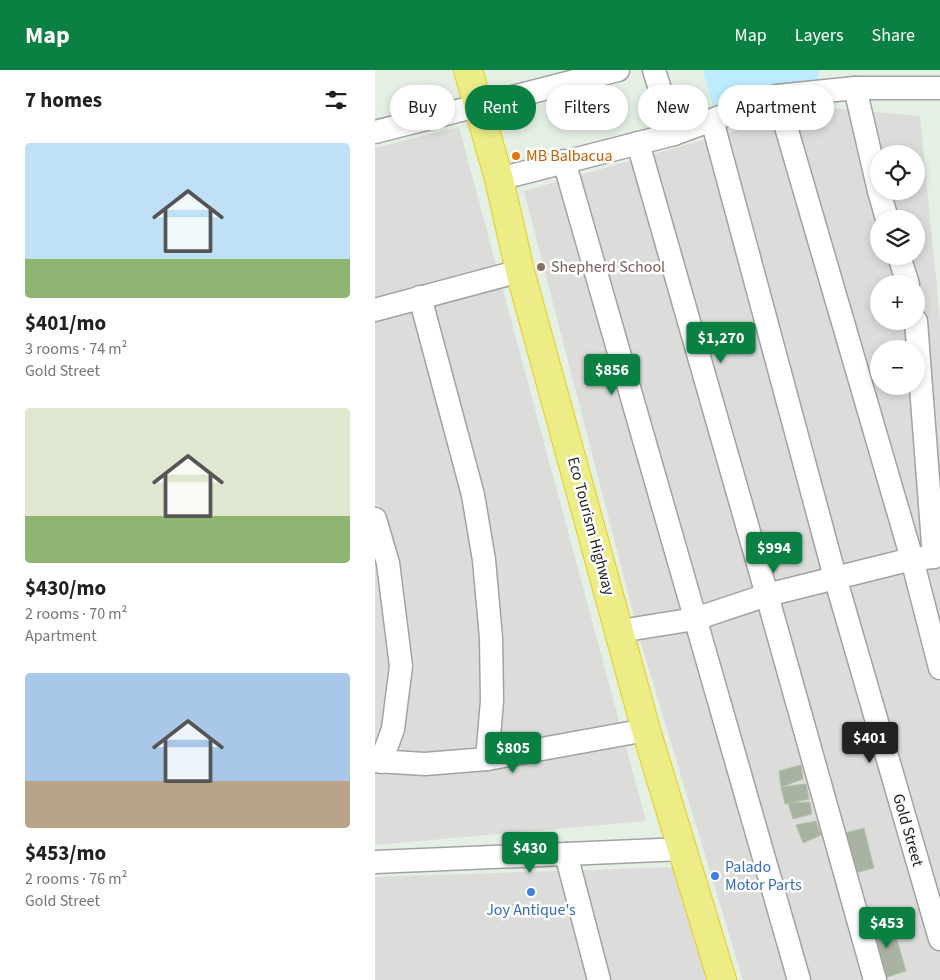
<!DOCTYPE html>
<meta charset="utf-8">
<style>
:root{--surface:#fff;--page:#f6f6f6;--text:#202124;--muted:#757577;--accent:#0b8043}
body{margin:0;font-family:"Source Sans 3",sans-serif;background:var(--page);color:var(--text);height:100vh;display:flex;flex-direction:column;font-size:19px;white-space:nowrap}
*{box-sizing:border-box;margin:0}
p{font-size:16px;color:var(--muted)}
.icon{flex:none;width:28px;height:28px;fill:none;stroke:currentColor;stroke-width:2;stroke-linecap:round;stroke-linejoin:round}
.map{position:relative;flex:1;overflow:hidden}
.panel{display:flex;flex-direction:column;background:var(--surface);width:375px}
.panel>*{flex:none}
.hud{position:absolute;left:15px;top:15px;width:475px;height:45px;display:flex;gap:10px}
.buttons{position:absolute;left:495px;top:75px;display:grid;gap:10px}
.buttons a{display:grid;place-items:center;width:55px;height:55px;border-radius:50%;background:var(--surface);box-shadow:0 2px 8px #0003;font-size:25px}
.price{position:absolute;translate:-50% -42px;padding:0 11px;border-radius:5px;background:var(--accent);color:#fff;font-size:16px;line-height:32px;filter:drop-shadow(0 1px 2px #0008)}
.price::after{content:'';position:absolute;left:50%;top:30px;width:15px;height:11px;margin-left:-8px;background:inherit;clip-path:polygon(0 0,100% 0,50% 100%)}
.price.active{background:#222;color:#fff}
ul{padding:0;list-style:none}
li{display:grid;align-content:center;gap:10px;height:265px;padding:0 25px}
li span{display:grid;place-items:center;height:155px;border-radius:5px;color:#555}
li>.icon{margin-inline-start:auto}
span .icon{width:90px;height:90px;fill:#fffc;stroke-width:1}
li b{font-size:21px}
h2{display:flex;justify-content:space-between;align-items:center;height:60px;padding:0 25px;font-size:21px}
.chip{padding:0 18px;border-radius:22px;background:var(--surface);box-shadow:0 2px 8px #0003;font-size:18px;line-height:45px}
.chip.active{background:var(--accent);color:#fff}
header{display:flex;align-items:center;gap:30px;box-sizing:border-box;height:70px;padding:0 25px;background:var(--accent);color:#fff}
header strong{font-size:24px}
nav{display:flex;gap:28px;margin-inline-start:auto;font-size:18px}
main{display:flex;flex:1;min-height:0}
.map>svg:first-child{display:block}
.residential{fill:#dcdddb;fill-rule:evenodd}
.park{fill:#bdecfe}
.building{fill:#a8b2a3;stroke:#b0c3a5}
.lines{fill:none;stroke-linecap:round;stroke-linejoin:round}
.minor-casing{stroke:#a2a2a2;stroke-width:25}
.highway-casing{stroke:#e9cb16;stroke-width:30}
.minor{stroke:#fff;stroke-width:22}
.highway{stroke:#eced86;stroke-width:28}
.food-dot{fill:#e8710a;stroke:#fff;stroke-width:2}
.education-dot{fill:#8d6e63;stroke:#fff;stroke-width:2}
.shop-dot{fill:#3f7fe0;stroke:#fff;stroke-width:2}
.labels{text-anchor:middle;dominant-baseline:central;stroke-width:5;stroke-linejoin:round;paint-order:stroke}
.food-label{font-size:16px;fill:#c56008;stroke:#fff;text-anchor:start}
.education-label{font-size:16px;fill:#785e54;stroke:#fff;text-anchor:start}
.street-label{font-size:16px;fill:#1e1e1e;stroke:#fff}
.shop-label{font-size:16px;fill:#366cbe;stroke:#fff;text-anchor:start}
</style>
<header>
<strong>Map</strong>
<nav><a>Map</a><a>Layers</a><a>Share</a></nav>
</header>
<main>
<section class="panel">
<h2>7 homes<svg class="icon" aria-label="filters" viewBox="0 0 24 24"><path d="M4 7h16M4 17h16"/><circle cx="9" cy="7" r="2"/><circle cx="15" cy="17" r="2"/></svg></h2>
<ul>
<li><span style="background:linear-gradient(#bfe0f5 75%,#8fb573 0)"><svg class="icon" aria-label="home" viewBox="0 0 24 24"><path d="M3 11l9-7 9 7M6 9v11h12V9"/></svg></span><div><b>$401/mo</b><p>3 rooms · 74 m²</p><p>Gold Street</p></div></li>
<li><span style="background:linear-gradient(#dfe7d0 70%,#8fb573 0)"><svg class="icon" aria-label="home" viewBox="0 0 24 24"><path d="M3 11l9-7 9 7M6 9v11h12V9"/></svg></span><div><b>$430/mo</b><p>2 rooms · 70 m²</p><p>Apartment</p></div></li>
<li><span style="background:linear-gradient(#a9c7e8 70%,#b9a48a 0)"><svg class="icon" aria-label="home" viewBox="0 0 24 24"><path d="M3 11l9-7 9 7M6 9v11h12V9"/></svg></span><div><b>$453/mo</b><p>2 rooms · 76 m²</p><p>Gold Street</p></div></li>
</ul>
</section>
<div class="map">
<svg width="565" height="910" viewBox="0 0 565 910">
<rect width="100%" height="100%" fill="#e5f0e4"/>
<g class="residential">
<path d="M 443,37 L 545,46 L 565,249 L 565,910 L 368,910 L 267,577 L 149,121 ZM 504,84 L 541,84 L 541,121 L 504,121 ZM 504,149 L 541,149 L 541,186 L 504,186 ZM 504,214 L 541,214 L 541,251 L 504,251 ZM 504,279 L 541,279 L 541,316 L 504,316 Z"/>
<path d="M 84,57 L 271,751 L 0,775 L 0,78 Z"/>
<path d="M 301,797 L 331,910 L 0,910 L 0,807 Z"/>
</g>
<path class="park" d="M 328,0 L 444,0 L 441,16 L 339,41 Z"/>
<g class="building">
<path d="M 426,695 L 428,709 L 406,717 L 404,701 Z"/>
<path d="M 431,714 L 434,729 L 410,734 L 406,717 Z"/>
<path d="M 435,732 L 437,744 L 418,749 L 413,733 Z"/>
<path d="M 441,751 L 446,765 L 428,773 L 421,755 Z"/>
<path d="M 489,758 L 499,798 L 476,804 L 466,764 Z"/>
<path d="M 516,850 L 531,901 L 509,908 L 494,857 Z"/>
</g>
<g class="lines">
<defs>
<g id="minor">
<path d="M 279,0 L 299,64"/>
<path d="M 480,18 L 504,121"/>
<path d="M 402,26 L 537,489 L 565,598"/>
<path d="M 337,50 L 460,507 L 565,869"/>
<path d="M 0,62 L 243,0"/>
<path d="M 263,73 L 392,525 L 500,910"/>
<path d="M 189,91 L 424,910"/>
<path d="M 124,109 L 299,64 L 402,26 L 480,18 L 565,18"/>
<path d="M 504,121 L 512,149"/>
<path d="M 524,186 L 533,214"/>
<path d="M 45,227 L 98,425 L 109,490 L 116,568 L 117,631 L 112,689"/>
<path d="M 0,240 L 145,201"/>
<path d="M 0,449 L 13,493 L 26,596 L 18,659 L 6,692"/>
<path d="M 245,561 L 320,549 L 392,525 L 537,489 L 559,487 L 541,251"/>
<path d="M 0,691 L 50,694 L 112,689 L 271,660"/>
<path d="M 191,784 L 224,910"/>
<path d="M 0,792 L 308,779"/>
</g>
<path id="highway" d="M 93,0 L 124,109 L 145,201 L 271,660 L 347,910"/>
</defs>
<use href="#minor" class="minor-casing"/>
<use href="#highway" class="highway-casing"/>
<use href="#minor" class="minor"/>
<use href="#highway" class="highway"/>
</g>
<circle class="food-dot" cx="141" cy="86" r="5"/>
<circle class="education-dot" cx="166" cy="197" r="5"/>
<g class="shop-dot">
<circle cx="340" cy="806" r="5"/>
<circle cx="156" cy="822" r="5"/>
</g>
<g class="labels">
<g class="food-label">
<text x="151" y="86">MB Balbacua</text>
</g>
<g class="education-label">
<text x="176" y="197">Shepherd School</text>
</g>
<g class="street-label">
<text transform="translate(216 456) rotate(75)">Eco Tourism Highway</text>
<text transform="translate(533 760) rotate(74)">Gold Street</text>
</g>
<g class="shop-label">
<text x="350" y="797">Palado<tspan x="350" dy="18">Motor Parts</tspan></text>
<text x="156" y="840" text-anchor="middle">Joy Antique's</text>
</g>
</g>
</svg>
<div class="buttons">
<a><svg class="icon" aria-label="locate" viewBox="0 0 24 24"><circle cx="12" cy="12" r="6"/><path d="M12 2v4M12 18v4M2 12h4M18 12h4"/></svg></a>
<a><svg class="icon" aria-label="layers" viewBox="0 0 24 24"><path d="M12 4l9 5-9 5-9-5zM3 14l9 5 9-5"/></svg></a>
<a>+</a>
<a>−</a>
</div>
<b class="price" style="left:346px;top:294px">$1,270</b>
<b class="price" style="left:237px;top:326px">$856</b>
<b class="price" style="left:399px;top:504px">$994</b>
<b class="price active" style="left:495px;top:694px">$401</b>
<b class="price" style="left:138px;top:704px">$805</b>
<b class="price" style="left:155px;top:804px">$430</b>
<b class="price" style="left:512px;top:879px">$453</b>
<div class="hud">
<a class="chip">Buy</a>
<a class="chip active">Rent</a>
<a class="chip">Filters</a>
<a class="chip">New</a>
<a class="chip">Apartment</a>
</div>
</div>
</main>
